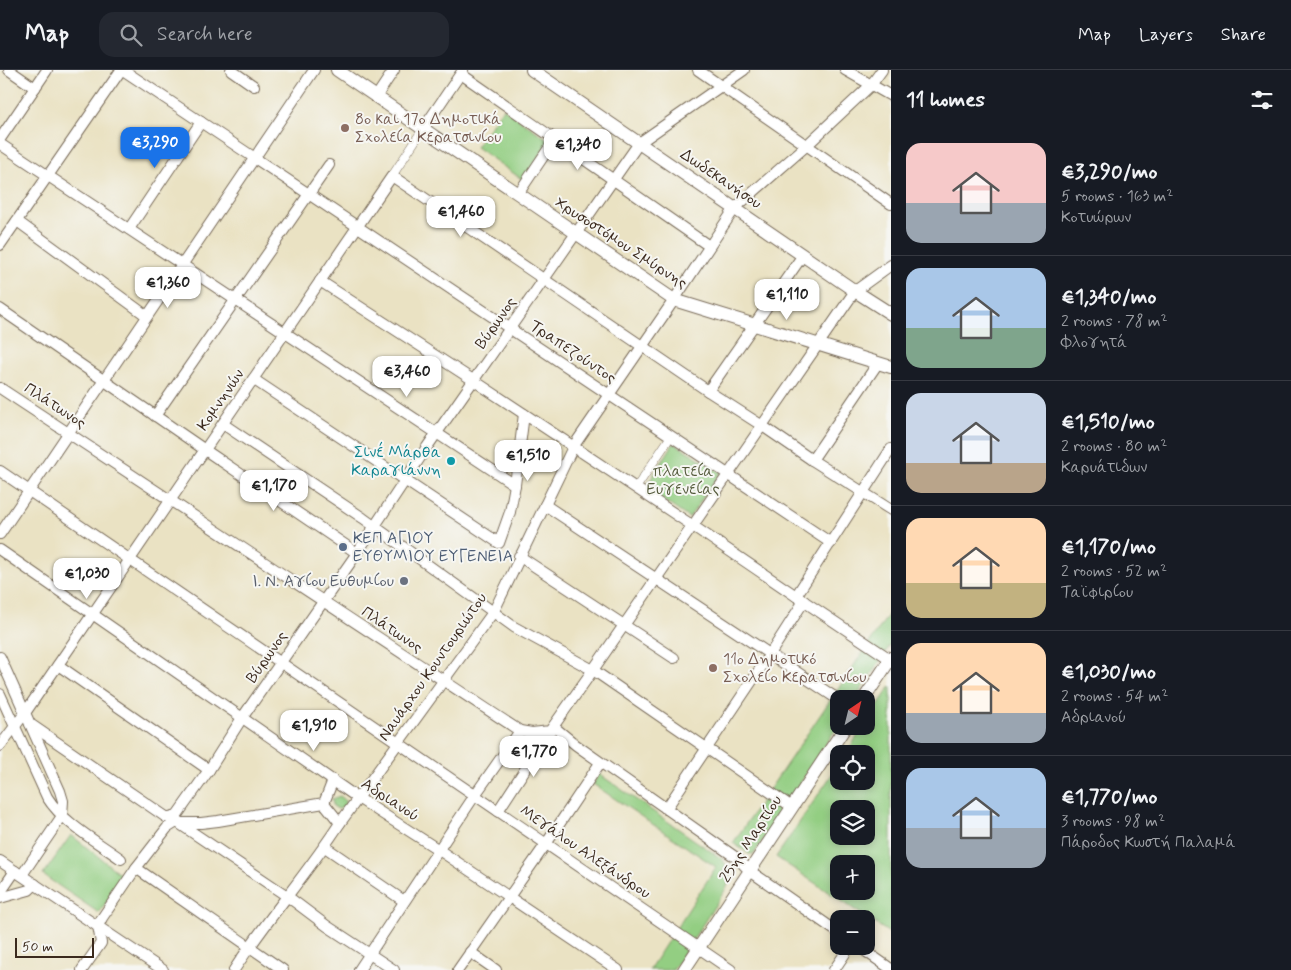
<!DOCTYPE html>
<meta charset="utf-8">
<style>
:root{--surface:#171b24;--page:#242831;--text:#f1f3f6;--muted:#9ea1a6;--line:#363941;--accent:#1a73e8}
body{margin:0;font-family:Mynerve,sans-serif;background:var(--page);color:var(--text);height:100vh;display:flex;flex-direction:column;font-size:19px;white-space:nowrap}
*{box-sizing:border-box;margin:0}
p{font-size:16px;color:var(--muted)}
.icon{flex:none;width:28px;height:28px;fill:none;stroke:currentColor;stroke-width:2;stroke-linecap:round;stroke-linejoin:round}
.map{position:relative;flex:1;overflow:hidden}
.sheet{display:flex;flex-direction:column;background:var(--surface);width:400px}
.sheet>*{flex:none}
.needle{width:32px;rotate:35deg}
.fabs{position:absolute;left:830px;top:620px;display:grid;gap:10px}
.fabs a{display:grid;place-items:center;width:45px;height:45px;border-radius:10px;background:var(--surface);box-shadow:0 2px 8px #0003;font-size:25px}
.scale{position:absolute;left:15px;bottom:12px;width:79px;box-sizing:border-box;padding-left:5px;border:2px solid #3b2a1e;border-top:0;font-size:14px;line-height:18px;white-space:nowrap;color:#3b2a1e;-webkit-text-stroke:4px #f6f6f2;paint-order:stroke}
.price{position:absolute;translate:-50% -42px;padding:0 11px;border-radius:10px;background:#fff;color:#222;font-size:16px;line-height:32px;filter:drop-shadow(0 1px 2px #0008)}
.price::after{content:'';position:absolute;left:50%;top:30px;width:15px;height:11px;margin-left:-8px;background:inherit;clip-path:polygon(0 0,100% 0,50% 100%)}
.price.selected{background:var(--accent);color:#fff}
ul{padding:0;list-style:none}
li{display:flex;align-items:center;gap:15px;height:125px;padding:0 15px}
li+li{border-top:1px solid var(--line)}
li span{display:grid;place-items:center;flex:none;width:140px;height:100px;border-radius:15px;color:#555}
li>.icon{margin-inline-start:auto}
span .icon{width:60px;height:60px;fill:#fffc;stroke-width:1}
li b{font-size:21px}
h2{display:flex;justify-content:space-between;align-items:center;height:60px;padding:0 15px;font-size:21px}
header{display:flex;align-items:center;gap:30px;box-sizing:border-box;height:70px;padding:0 25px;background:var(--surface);border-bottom:1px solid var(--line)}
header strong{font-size:24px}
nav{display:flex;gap:28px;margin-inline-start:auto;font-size:18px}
.search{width:350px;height:45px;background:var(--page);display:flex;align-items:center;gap:12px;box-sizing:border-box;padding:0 18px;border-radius:15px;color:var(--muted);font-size:19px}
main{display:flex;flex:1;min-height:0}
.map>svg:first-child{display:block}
.green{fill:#93ce82;stroke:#677c50;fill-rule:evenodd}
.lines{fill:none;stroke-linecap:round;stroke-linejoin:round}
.pedestrian-casing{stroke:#786a58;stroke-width:9}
.minor-casing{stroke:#786a58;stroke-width:12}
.tertiary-casing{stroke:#786a58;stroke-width:14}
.pedestrian{stroke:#fff;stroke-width:8}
.minor{stroke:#fff;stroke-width:10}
.tertiary{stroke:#fff;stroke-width:12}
.education-dot{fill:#8d6e63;stroke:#f6f6f2;stroke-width:2}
.culture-dot{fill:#0f9aa8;stroke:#f6f6f2;stroke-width:2}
.service-dot{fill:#5c6f8a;stroke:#f6f6f2;stroke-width:2}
.worship-dot{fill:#6b7280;stroke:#f6f6f2;stroke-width:2}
.labels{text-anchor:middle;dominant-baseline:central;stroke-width:4;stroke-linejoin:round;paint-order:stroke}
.education-label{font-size:16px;fill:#785e54;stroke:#f6f6f2;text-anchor:start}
.street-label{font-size:16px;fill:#3b2a1e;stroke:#f6f6f2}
.culture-label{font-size:16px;fill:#0d838f;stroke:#f6f6f2;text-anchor:end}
.park-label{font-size:16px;fill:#555b3c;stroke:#f6f6f2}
.service-label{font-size:16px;fill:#4e5e75;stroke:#f6f6f2;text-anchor:start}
.worship-label{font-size:16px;fill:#5b616d;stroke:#f6f6f2;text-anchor:end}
</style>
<header>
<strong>Map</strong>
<div class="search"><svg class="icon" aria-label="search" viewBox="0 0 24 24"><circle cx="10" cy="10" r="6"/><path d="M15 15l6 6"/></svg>Search here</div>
<nav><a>Map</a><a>Layers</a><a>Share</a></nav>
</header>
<main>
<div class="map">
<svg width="891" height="900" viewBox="0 0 891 900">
<rect width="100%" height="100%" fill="#f6f6f2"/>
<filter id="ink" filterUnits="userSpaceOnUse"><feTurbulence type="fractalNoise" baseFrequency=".02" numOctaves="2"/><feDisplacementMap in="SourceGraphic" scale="10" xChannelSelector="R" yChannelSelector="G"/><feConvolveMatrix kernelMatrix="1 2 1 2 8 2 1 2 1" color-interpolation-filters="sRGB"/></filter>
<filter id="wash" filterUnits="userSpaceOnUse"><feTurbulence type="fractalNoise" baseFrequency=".0096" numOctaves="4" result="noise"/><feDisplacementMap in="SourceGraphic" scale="20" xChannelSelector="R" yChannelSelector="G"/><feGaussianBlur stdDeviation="1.12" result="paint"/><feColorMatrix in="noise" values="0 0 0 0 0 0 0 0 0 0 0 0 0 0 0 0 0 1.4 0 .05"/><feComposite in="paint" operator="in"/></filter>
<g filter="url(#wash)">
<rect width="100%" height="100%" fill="#eae2c3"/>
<g class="green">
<path d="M 503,38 L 550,71 L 523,110 L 476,77 Z"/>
<path d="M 674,373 L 721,402 L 689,448 L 645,418 Z"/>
<path d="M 891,541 L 891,574 L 855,629 L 839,629 L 839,654 L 754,784 L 749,784 L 733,773 Z"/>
<path d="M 891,616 L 891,864 L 776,787 L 839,694 L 839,711 L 866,711 L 866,684 L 846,684 L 864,656 L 866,656 L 866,653 ZM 839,739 L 866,739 L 866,766 L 839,766 ZM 839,794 L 866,794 L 866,821 L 839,821 Z"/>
<path d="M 599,704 L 722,789 C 730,800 732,803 727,817 L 673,900 L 649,900 L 716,797 L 593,714 Z"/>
<path d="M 340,726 L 345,730 L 345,737 L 338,739 L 333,736 L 332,729 Z"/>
<path d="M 71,765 L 124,807 L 99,843 L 43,805 Z"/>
</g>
</g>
<g filter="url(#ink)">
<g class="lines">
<defs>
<g id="pedestrian">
<path d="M 392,106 L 423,59"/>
<path d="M 636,418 L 671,366"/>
</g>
<g id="minor">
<path d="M 9,0 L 35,18"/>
<path d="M 123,0 L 831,473"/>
<path d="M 231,0 L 254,16"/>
<path d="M 698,0 L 891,134"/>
<path d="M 845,0 L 891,26"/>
<path d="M 461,4 L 709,176"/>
<path d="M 376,27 L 394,0"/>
<path d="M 423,59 L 463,0"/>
<path d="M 0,69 L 47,0"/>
<path d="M 0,74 L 515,415"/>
<path d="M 518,124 L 555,69"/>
<path d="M 17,151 L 147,246"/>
<path d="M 129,159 L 201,52"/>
<path d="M 0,175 L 121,0"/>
<path d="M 320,211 L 473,310 L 693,456 L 796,526 L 890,589"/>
<path d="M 0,239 L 205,380 L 357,483"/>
<path d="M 253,309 L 499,473 L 510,442 L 515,415 L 524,344"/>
<path d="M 0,318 L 520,661 L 532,663 L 550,661 L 593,600 L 855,221 L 891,195"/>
<path d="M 708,321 L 803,185"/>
<path d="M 155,346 L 329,95"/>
<path d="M 223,354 L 363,448 L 514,557 L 593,600 L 792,737"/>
<path d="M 812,390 L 878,293"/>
<path d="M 0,401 L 731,900"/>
<path d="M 545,435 L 839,630"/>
<path d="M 0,464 L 314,0"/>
<path d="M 0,480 L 358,728 L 439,780 L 618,900"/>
<path d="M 519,486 L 674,588"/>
<path d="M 796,526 L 891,379"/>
<path d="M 0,587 L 60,721 L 63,731 L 62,746 L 22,805"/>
<path d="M 58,595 L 209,700"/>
<path d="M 0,624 L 47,727 C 63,753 96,771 121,789"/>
<path d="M 30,654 L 166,747 L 169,747 L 177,745 L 209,700 L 242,648 L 357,483 L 427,377 L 639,73 L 744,0"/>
<path d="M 554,657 L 576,675 L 738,789 L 750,801 L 839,863"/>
<path d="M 0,676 L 25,643 L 392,106 L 708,321 L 761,355 L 812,390 L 891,440"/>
<path d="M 324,733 L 340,753"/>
<path d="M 666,739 L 770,584 L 804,531"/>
<path d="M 498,741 L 550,661"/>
<path d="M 180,754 L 287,826 L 327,856 L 394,900"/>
<path d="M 325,777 L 404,831"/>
<path d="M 0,791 L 163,900"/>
<path d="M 136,798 L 283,900"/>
<path d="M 0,823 L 15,801"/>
<path d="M 0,828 L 29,820 L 35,814"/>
<path d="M 858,876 L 891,899"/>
<path d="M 470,882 L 496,900"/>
<path d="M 82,900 L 101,873 L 98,856 L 102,848 L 136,798 L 167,758 L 175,753 L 201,753 L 218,751 L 324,733 L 333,710"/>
<path d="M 234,900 C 267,849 307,804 340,753 L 494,541 L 573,377 L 674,230 L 735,138 L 806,76 L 871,15 L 882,0"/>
<path d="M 359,900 L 475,725 L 520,661"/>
<path d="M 458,900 L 546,774 L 600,693"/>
<path d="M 834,900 L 850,876"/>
</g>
<g id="tertiary">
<path d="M 337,0 L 674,230 L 891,297"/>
<path d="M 532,0 L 855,221 L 891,244"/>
<path d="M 864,629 L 891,588"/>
<path d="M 684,900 L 846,656"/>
</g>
</defs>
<use href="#pedestrian" class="pedestrian-casing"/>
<use href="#minor" class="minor-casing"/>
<use href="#tertiary" class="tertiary-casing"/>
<use href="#pedestrian" class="pedestrian"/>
<use href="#minor" class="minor"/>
<use href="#tertiary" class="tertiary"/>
</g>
</g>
<g class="education-dot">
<circle cx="345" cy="58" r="5"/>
<circle cx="713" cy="598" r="5"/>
</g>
<circle class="culture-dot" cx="451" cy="391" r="5"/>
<circle class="service-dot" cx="343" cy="477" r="5"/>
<circle class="worship-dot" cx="404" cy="511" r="5"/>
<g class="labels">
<g class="education-label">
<text x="355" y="49">8ο και 17ο Δημοτικά<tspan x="355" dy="18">Σχολεία Κερατσινίου</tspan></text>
<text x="723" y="589">11o Δημοτικό<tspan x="723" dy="18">Σχολείο Κερατσινίου</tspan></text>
</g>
<g class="street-label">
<text transform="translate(721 109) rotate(34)">Δωδεκανήσου</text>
<text transform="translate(621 173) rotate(33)">Χρυσοστόμου Σμύρνης</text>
<text transform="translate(496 253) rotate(-55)">Βύρωνος</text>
<text transform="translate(573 282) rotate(34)">Τραπεζούντος</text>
<text transform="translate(221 330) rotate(-56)">Κομνηνών</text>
<text transform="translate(55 336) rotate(33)">Πλάτωνος</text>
<text transform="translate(392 560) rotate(34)">Πλάτωνος</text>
<text transform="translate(267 587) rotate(-55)">Βύρωνος</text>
<text transform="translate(433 597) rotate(-55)">Ναυάρχου Κουντουριώτου</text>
<text transform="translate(390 730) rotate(33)">Αδριανού</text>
<text transform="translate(751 769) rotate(-57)">25ης Μαρτίου</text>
<text transform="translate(585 782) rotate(34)">Μεγάλου Αλεξάνδρου</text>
</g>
<g class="culture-label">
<text x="441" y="382">Σινέ Μάρθα<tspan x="441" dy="18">Καραγιάννη</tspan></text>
</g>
<g class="park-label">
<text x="683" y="401">πλατεία<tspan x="683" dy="18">Ευγενείας</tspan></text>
</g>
<g class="service-label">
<text x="353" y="468">ΚΕΠ ΑΓΙΟΥ<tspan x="353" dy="18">ΕΥΘΥΜΙΟΥ ΕΥΓΕΝΕΙΑ</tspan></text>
</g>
<g class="worship-label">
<text x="394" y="511">Ι. Ν. Αγίου Ευθυμίου</text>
</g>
</g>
</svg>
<div class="fabs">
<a><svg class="needle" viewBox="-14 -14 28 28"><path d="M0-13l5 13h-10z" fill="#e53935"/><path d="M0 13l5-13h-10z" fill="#9ea1a6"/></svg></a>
<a><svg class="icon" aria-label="locate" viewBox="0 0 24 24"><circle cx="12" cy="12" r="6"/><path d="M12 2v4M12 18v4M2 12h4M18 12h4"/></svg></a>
<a><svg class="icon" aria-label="layers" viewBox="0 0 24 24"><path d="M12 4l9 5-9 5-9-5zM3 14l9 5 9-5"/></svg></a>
<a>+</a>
<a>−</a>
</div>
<div class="scale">50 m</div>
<b class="price selected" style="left:155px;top:99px">€3,290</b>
<b class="price" style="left:578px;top:101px">€1,340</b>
<b class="price" style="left:461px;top:168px">€1,460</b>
<b class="price" style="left:168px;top:239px">€1,360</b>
<b class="price" style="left:787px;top:251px">€1,110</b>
<b class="price" style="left:407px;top:328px">€3,460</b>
<b class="price" style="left:528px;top:412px">€1,510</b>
<b class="price" style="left:274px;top:442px">€1,170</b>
<b class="price" style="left:87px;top:530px">€1,030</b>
<b class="price" style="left:314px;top:682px">€1,910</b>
<b class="price" style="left:534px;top:708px">€1,770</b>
</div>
<section class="sheet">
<h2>11 homes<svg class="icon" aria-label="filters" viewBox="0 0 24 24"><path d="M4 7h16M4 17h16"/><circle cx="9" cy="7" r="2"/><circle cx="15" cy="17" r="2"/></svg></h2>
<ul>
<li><span style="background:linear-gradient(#f6c9c9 60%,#9aa5b1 0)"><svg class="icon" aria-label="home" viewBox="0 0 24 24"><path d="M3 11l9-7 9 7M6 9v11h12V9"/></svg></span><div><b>€3,290/mo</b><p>5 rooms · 163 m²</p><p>Κοτυώρων</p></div></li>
<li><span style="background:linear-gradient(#a9c7e8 60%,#7fa58c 0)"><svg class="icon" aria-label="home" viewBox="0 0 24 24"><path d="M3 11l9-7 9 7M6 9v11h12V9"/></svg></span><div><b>€1,340/mo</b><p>2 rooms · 78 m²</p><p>Φλογητά</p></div></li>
<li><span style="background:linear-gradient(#c9d6e8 70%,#b9a48a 0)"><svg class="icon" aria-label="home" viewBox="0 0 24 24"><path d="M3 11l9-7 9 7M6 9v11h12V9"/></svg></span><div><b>€1,510/mo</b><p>2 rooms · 80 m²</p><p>Καρυάτιδων</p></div></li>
<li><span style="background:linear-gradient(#ffd9b3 65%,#c2b280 0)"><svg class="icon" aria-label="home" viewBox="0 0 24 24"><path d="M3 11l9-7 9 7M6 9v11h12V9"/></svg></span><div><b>€1,170/mo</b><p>2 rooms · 52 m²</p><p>Ταϊφιρίου</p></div></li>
<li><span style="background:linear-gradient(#ffd9b3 70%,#9aa5b1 0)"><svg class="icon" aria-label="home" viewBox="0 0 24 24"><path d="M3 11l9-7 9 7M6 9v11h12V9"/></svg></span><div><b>€1,030/mo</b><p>2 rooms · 54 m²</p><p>Αδριανού</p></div></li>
<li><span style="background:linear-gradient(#a9c7e8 60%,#9aa5b1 0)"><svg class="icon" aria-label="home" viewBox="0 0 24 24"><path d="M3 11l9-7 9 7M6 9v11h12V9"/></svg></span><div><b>€1,770/mo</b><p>3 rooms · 98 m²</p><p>Πάροδος Κωστή Παλαμά</p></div></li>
</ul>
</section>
</main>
